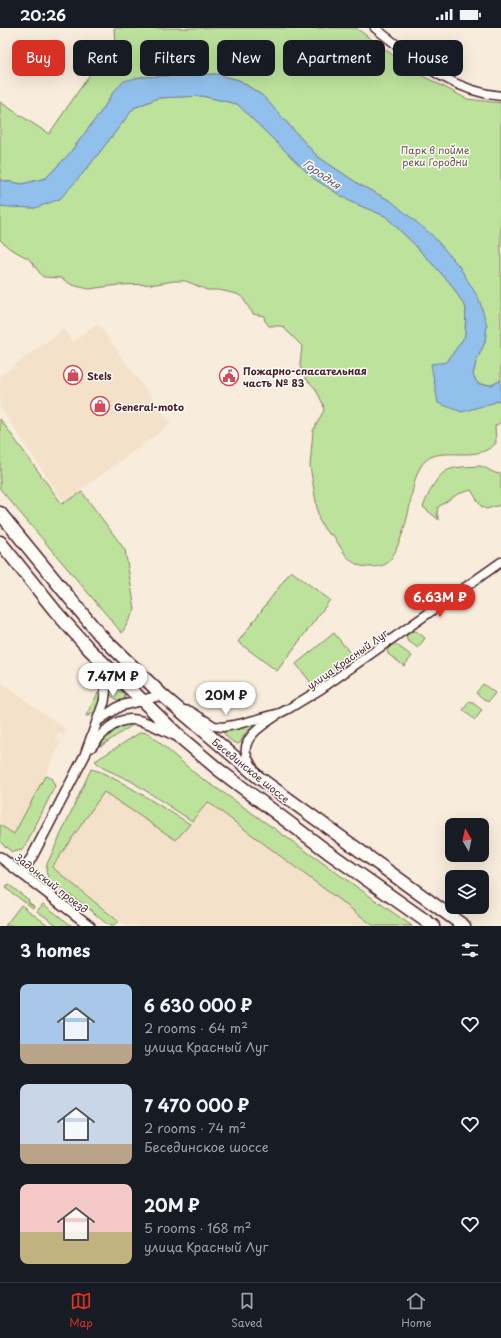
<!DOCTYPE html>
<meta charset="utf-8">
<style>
:root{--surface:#171b24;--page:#242831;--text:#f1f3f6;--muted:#9ea1a6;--line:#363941;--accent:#d93025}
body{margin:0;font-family:"Playpen Sans",sans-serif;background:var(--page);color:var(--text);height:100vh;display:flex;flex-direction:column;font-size:15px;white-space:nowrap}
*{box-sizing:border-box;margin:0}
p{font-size:13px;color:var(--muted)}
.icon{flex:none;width:22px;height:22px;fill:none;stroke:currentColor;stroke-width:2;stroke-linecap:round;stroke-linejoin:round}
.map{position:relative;height:898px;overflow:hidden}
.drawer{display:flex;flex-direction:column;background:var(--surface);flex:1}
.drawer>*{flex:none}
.hud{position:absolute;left:12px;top:12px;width:477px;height:36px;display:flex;gap:8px}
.needle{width:26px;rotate:351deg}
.controls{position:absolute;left:445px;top:790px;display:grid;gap:8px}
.controls a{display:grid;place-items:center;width:44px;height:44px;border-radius:8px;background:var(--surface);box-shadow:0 4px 16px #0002;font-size:20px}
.price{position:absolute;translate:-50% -34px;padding:0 9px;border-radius:14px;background:#fff;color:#222;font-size:13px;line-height:26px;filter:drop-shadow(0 1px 2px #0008)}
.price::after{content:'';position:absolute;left:50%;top:24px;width:12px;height:9px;margin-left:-6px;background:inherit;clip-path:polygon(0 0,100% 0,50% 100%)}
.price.active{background:var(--accent);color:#fff}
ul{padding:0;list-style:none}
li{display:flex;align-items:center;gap:12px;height:100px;padding:0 20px}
li span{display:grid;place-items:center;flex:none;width:112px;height:80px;border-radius:8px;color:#555}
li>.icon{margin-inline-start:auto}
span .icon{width:48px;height:48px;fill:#fffc;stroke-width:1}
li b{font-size:17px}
h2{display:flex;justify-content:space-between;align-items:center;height:48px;padding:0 20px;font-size:17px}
.chip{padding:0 14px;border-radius:8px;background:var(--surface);box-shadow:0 4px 16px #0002;font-size:14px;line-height:36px}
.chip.active{background:var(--accent);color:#fff}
.status{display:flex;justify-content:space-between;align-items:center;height:28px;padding:0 20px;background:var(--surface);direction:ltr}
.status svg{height:11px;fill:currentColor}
.menu{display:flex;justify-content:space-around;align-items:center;height:56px;border-top:1px solid var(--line);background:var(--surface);font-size:11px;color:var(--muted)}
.menu a{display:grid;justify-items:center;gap:2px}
.menu .active{color:var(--accent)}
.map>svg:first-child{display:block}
.built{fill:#f4e1c9}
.green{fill:#bde29c;stroke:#848064}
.water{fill:#90c0eb;stroke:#74809e}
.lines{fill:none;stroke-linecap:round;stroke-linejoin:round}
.minor-casing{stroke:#4a1f2b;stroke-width:11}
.tertiary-casing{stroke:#4a1f2b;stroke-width:12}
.primary-casing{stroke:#4a1f2b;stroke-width:15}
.minor{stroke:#fdfcf7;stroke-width:8}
.tertiary{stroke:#fdfcf7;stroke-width:9}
.primary{stroke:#fdfcf7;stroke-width:12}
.labels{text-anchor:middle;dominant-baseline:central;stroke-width:3;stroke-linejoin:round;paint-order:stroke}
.park-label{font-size:10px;fill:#675047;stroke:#fdfcf7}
.poi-label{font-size:10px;font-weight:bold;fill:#4a1f2b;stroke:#fdfcf7;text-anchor:start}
.street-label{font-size:10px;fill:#4a1f2b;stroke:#fdfcf7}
.water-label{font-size:11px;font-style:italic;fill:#62576e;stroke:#fdfcf7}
</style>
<div class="status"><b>20:26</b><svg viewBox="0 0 49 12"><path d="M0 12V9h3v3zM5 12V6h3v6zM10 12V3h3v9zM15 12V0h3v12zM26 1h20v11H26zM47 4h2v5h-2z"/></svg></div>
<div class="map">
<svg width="501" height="898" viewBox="0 0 501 898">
<rect width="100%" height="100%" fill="#f8ecdc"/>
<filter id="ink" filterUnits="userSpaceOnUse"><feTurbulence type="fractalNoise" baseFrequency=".025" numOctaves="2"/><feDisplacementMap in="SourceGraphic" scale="8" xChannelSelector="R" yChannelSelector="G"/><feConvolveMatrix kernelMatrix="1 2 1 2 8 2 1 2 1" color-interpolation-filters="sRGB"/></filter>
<g filter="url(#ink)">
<g class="built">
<path d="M 98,296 L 171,396 L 64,474 L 0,379 L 0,348 L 63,302 L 73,314 Z"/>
<path d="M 0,654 L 67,702 L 64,708 L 59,705 L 55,710 L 61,714 L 48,742 L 14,807 L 0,797 Z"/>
<path d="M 105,763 L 176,812 L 208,774 L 374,898 L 126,898 L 52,839 Z"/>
</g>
<g class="green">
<path d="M 114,0 L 356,0 L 419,46 L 467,71 L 501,75 L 501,352 L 492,357 L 478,356 L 473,347 L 476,334 L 485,314 L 487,297 L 391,173 L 360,157 L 317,128 L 263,68 L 239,52 L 216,46 L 140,49 L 114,63 L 103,81 L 69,126 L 46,150 L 22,156 L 0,152 L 0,74 L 49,106 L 99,33 L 115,16 Z"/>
<path d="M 202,68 L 237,76 L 313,150 L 351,174 L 385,188 L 414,216 L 450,255 L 466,279 L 465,308 L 447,334 L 493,375 L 501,371 L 501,394 L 495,398 L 496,415 C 476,437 440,416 424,434 C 413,446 412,470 408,486 C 405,499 401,511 395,524 C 392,528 391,533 386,536 C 382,538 376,539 371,539 C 351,540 343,524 334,508 L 329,506 L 325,502 L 319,492 L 310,438 L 313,403 L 324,382 L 323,376 L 315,360 L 306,351 L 301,341 L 300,336 L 302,318 L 282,298 L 269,298 L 265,293 L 264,288 L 253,286 L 242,269 L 237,266 L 219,262 L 207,262 L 186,253 L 174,253 L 156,256 L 119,257 L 89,261 L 72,257 L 61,250 L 43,249 L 29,231 L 9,220 L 0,212 L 0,178 L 35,180 L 85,143 L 134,80 L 158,70 Z"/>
<path d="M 0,391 L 62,476 L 82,464 L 125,522 L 135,581 L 122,605 L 0,461 Z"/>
<path d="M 480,438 C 488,440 493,446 501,446 L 501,477 L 486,481 L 481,478 L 471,462 L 458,466 L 438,479 L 437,486 L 439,492 L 423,479 C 428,467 437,444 451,441 C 460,438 471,439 480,438 Z"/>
<path d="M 291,543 L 330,572 L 277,643 L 238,614 Z"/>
<path d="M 413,603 L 416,603 L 425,610 L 418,620 L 407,612 L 406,608 Z"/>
<path d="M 334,605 L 354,630 L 316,661 L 296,636 Z"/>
<path d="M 394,615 L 412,628 L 404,638 L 388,626 L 387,622 Z"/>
<path d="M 110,655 L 124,667 L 125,668 L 124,672 L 120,674 L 108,665 Z"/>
<path d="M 483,656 L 495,665 L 488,674 L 476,665 Z"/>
<path d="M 99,663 L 102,665 C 100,675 97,687 86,688 Z"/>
<path d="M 470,673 L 482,682 L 475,692 L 463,682 Z"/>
<path d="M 271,689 L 246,704 L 239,716 C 232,715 225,708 222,702 Z"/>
<path d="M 129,694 L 131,698 L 101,718 L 97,716 L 104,705 Z"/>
<path d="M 141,704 L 148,705 L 153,709 L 197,747 L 228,768 L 412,898 L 374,898 L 208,774 L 192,793 L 131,753 L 103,740 L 95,733 Z"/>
<path d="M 91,741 L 101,744 L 128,758 L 190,796 L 176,812 L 104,764 L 52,839 L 118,893 L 114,898 L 110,898 L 103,893 L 86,878 L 53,855 C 47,850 45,844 47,836 Z"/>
<path d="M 45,748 L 51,750 L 55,758 L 25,819 L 22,822 L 12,824 L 0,814 L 0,797 L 14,806 Z"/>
<path d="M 9,857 L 29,872 L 28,874 L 34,878 L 33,880 L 5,860 Z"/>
<path d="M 43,876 L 72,898 L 58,898 L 37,883 Z"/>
<path d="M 21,877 L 49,898 L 5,898 Z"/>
</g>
<path class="water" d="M 216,46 L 239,52 L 263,68 L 317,128 L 360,157 L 391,173 L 432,207 L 459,238 L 479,271 L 487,297 L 485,314 L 476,334 L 473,347 L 478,356 L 492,357 L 501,352 L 501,371 L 493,375 L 462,384 L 438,375 L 431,336 L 447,334 L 465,308 L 466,280 L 450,255 L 414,216 L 385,188 L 351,174 L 313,150 L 237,76 L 202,68 L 158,70 L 134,80 L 85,143 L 60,171 L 35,180 L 8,179 L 0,178 L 0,152 L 22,156 L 46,150 L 69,126 L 103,81 L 114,63 L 124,53 L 140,49 Z"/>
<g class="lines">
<defs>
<g id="minor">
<path d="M 375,0 C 414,30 450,63 501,68"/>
<path d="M 183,682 L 190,683 L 214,698 L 223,699 L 239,696 L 280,685 L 288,681 L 321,661 L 501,534"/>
<path d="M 256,745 C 253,739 248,732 246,725 C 243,708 265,696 276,688"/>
</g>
<g id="tertiary">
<path d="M 97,693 L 120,678 L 162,667"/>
<path d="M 91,719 C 121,681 134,688 174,707"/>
<path d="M 0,829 L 90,898"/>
<path d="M 22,846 L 33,827 L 85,727 L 104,674 L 106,659 L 96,628"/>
</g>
<g id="primary">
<path d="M 0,485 L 99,606 L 162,667 L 258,749 L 464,898"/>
<path d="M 0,514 L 56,584 L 89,621 L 181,710 L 219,742 L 328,824 L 433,898"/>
</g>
</defs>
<use href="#minor" class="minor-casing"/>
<use href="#tertiary" class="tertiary-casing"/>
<use href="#primary" class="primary-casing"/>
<use href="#minor" class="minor"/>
<use href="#tertiary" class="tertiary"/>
<use href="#primary" class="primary"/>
</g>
</g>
<defs>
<symbol id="shop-ring" viewBox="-11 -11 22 22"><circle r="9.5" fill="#fdfcf7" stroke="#d1495b" stroke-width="1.5"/><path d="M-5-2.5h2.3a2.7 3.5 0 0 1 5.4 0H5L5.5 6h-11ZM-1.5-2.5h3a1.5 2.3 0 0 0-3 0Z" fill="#d1495b"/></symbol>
<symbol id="civic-ring" viewBox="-11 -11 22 22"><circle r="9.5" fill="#fdfcf7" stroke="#d1495b" stroke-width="1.5"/><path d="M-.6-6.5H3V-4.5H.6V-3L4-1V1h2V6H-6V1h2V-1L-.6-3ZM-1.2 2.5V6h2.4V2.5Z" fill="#d1495b"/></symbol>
</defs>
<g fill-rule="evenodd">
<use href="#shop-ring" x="62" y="336" width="22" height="22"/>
<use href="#civic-ring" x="218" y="337" width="22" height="22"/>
<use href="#shop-ring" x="89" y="367" width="22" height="22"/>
</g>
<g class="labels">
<g class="park-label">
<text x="435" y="121">Парк в пойме<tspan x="435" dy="12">реки Городни</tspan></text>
</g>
<g class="poi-label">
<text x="243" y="342">Пожарно-спасательная<tspan x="243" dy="12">часть № 83</tspan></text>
<text x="87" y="347">Stels</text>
<text x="114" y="378">General-moto</text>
</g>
<g class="street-label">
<text transform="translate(347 631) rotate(-35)">улица Красный Луг</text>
<text transform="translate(251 742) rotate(39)">Бесединское шоссе</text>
<text transform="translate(52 855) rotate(38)">Задонский проезд</text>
</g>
<g class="water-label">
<text transform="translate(322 146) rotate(35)">Городня</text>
</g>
</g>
</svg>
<div class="controls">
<a><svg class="needle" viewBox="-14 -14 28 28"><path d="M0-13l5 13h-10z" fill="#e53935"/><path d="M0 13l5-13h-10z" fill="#9ea1a6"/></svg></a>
<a><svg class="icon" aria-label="layers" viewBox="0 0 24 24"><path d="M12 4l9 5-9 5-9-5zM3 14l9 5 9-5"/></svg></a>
</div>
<b class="price active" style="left:440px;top:590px">6.63M ₽</b>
<b class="price" style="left:113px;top:669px">7.47M ₽</b>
<b class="price" style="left:226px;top:688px">20M ₽</b>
<div class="hud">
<a class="chip active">Buy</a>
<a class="chip">Rent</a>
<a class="chip">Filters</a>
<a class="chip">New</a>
<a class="chip">Apartment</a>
<a class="chip">House</a>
</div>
</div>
<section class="drawer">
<h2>3 homes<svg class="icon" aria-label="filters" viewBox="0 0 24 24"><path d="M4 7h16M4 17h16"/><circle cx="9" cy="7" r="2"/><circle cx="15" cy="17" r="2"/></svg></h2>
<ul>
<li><span style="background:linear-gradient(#a9c7e8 75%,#b9a48a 0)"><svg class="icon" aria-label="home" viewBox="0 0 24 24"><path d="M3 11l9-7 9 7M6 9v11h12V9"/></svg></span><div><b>6 630 000 ₽</b><p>2 rooms · 64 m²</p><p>улица Красный Луг</p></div><svg class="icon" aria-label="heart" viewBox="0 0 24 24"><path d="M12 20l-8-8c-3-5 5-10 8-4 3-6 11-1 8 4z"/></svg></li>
<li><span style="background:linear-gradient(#c9d6e8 75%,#b9a48a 0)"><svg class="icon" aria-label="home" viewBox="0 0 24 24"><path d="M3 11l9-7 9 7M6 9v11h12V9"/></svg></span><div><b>7 470 000 ₽</b><p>2 rooms · 74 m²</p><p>Бесединское шоссе</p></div><svg class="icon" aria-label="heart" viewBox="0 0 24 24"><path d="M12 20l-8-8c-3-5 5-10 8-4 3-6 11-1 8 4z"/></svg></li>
<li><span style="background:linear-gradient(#f6c9c9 60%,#c2b280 0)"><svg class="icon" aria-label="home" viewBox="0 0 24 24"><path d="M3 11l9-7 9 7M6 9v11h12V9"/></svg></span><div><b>20M ₽</b><p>5 rooms · 168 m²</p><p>улица Красный Луг</p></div><svg class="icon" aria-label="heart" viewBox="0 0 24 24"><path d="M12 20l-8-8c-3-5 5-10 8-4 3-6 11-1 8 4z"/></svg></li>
</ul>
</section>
<nav class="menu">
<a class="active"><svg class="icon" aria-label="map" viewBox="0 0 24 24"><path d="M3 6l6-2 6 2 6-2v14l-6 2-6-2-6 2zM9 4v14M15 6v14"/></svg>Map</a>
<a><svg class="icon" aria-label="saved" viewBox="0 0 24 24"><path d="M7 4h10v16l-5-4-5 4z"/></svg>Saved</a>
<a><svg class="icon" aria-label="home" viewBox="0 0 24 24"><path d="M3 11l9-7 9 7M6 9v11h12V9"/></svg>Home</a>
</nav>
